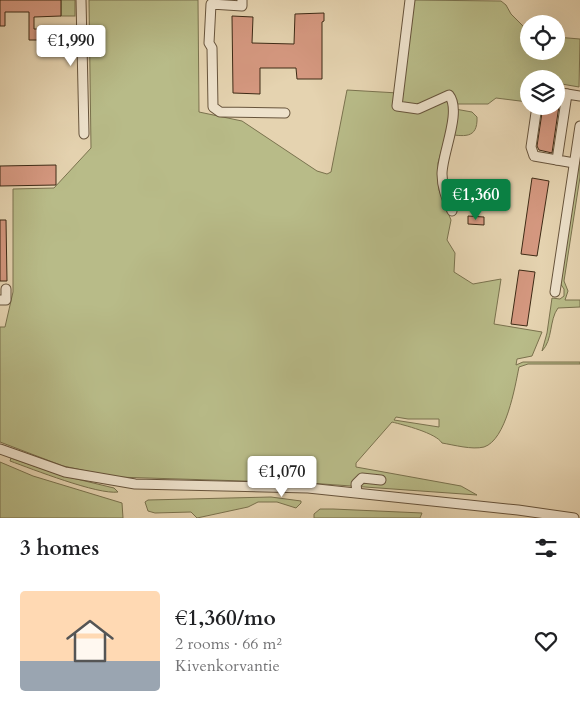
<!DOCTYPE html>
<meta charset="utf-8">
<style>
:root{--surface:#fff;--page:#f2f2f2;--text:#202124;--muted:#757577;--line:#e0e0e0;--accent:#0b8043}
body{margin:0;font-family:Cardo,serif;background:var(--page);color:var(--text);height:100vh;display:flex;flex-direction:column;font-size:19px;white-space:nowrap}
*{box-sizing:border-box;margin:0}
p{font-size:16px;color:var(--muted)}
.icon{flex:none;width:28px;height:28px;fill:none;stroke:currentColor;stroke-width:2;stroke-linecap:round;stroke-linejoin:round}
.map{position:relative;height:518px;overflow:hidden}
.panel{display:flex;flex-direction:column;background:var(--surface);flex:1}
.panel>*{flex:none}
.controls{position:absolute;left:520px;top:15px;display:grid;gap:10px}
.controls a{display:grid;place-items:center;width:45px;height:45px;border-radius:50%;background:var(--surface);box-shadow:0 5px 20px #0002;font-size:25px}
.price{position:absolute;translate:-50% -42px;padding:0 11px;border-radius:5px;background:#fff;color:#222;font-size:16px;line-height:32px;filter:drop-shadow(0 1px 2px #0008)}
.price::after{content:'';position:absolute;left:50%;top:30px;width:15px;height:11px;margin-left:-8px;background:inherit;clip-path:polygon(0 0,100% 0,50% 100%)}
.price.selected{background:var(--accent);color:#fff}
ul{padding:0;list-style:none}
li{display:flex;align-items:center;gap:15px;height:125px;padding:0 20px}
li+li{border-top:1px solid var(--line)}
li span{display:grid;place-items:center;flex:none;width:140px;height:100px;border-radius:5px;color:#555}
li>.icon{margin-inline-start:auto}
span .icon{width:60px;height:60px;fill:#fffc;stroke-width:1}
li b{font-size:21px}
h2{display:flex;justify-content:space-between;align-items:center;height:60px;padding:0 20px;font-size:21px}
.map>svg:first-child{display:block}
.green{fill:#b8bb88;stroke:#7a724e;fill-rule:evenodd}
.building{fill:#d59880;stroke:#3d2a15}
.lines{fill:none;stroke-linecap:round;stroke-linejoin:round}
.minor-casing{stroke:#67543c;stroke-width:11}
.minor{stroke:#eee2cc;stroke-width:9}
</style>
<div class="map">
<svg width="580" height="518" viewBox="0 0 580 518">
<rect width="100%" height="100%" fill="#e5d3b0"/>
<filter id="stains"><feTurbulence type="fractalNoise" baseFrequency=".004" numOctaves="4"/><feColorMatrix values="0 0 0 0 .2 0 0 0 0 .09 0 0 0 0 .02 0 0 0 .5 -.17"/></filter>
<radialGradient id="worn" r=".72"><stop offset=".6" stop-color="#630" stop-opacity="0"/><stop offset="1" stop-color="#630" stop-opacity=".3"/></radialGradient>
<g class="green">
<rect x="61" y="0" width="14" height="16"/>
<path d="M 89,0 L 198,0 L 199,112 L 242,121 L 317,171 L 327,174 L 331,172 L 347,90 L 398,93 L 410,0 L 501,1 L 506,5 L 511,14 L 529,32 L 529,51 L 556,51 L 556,37 L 580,39 L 579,87 L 556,83 L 556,79 L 529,79 L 528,102 L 496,98 L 488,104 L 455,104 L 455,109 L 472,112 L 477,117 C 478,140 463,136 446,134 L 438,163 L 439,190 L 451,220 L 447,240 L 455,253 L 454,272 L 473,284 L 501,279 L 494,324 L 542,332 L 532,356 L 517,359 L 516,365 L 523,362 L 580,362 L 580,364 L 528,364 L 519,367 C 515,387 506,440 484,447 C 472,450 454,445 442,443 C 436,433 404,425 392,422 L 356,463 L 356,467 L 461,486 L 477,495 L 309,483 L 115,477 L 63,466 L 0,442 L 0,327 L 5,327 L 13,292 L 13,189 L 54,188 L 91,148 ZM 396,417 L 408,419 L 439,419 L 439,427 L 394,420 Z"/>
<path d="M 580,147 L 580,177 L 564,281 L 568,291 L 565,300 L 580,300 L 580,307 L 558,308 C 549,320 553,340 542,351 L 547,333 L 552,298 L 560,299 L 564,296 L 564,289 L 560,283 Z"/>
<path d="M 11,458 L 60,475 L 114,488 L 118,492 C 98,495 32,469 10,461 Z"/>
<path d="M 0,462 L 33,476 L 122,503 L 123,518 L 0,518 Z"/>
<path d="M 271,497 L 301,501 L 301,503 L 296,508 L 277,502 L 258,502 L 248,507 L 197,518 L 191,512 L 155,513 L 148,511 L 145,502 L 148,500 Z"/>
<path d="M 320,509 L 333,509 L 422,513 L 420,518 L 314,518 L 314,514 Z"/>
</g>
<g class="building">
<path d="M 0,0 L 61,0 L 61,16 L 34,17 L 34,29 L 52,29 L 52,40 L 29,40 L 29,12 L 5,12 L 5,26 L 0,26 Z"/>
<path d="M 324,13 L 324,21 L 322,22 L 322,79 L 297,79 L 296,68 L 260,68 L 260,94 L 233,93 L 232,16 L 253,17 L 252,43 L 294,44 L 295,14 Z"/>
<path d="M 556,98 L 560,99 L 552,153 L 539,150 L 537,146 L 543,106 L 556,106 Z"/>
<path d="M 56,165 L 56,185 L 0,186 L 0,166 Z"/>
<path d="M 532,178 L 549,181 L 537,256 L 521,254 Z"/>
<path d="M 468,216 L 484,217 L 484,225 L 468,224 Z"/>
<path d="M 0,220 L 6,220 L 7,281 L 0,281 Z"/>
<path d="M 519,270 L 535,272 L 527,326 L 511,324 Z"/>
</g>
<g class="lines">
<defs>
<g id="minor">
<path d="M 81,0 L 84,134"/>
<path d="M 242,0 L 242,6 L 211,4 L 209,43 L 212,48 L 213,107 L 220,112 L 285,113"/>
<path d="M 410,0 L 397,106 L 418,109 L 449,95 C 462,111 442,154 442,174 C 442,188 447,199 452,211"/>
<path d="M 556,92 L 567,94"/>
<path d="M 537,106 L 531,147 L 534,156 L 557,160"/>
<path d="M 574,163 L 557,160 L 567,94 L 580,96"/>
<path d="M 555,292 L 580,126"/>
<path d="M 0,300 L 6,300 L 6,289"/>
<path d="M 0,449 L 65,472 L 135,484 L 308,488 L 518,510 L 574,518"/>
<path d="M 357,492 L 356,484 L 362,478 L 381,480"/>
</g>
</defs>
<use href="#minor" class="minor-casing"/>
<use href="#minor" class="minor"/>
</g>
<rect width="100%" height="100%" filter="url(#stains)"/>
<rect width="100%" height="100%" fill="url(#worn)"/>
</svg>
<div class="controls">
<a><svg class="icon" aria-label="locate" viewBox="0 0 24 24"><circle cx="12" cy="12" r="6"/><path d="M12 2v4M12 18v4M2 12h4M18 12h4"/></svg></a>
<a><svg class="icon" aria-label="layers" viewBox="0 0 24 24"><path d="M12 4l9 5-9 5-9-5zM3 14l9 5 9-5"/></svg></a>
</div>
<b class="price" style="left:71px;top:67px">€1,990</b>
<b class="price selected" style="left:476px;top:221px">€1,360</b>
<b class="price" style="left:282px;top:498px">€1,070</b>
</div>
<section class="panel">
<h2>3 homes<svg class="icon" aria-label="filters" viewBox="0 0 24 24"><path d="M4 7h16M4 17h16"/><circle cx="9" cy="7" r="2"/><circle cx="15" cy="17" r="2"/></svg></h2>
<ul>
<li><span style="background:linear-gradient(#ffd9b3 70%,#9aa5b1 0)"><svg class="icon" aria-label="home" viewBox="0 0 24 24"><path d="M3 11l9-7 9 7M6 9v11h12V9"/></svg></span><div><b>€1,360/mo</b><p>2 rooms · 66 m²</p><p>Kivenkorvantie</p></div><svg class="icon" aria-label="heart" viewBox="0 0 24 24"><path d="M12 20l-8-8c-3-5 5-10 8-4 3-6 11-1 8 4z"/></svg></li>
</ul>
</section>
